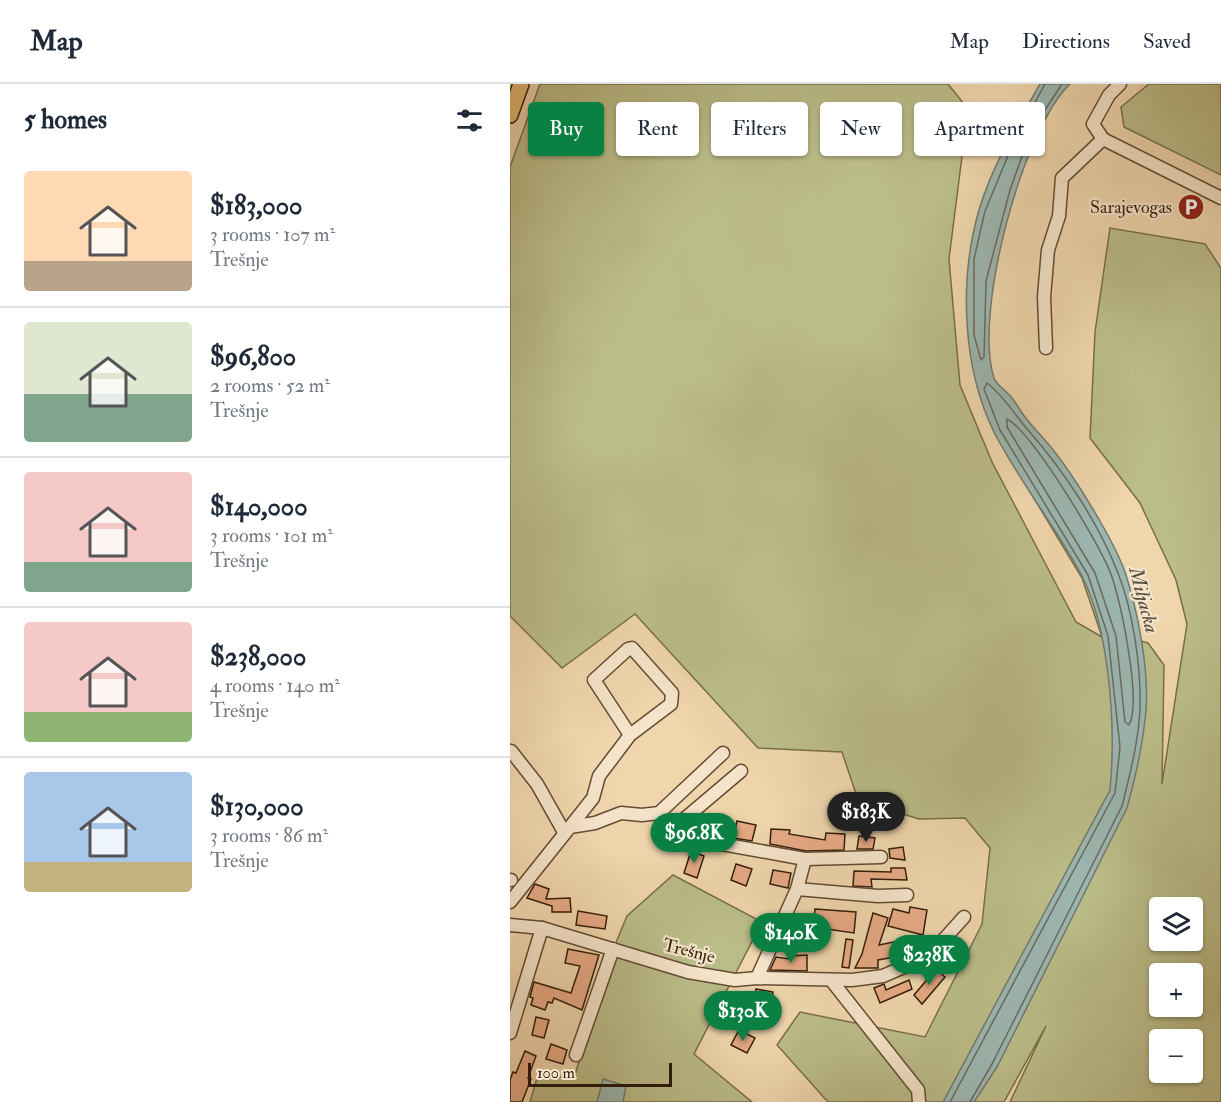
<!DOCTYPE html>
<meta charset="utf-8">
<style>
:root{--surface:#fff;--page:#f6f6f7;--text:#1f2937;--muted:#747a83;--line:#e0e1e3;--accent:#0b8043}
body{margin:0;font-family:"IM FELL Double Pica",serif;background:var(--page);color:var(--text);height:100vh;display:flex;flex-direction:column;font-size:22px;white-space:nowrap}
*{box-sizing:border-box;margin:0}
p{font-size:20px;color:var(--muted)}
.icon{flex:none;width:33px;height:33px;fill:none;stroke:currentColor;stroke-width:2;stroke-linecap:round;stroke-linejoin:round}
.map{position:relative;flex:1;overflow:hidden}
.details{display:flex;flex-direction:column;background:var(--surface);width:510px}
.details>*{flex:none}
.hud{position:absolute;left:18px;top:18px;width:570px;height:54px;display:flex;gap:12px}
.tools{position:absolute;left:639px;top:813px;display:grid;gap:12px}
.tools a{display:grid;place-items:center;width:54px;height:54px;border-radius:6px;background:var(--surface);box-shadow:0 2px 4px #0004;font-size:30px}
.scale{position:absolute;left:18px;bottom:15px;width:144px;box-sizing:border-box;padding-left:6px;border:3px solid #341e0a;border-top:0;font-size:16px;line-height:21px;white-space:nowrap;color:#341e0a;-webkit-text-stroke:4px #f5e4ca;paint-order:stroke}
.price{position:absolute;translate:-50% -51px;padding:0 14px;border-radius:21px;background:var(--accent);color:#fff;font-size:20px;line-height:39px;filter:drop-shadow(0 2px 3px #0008)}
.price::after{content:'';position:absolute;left:50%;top:36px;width:18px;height:14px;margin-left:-9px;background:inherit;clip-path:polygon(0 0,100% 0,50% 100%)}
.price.active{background:#222;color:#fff}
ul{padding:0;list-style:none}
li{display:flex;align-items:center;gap:18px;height:150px;padding:0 24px}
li+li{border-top:2px solid var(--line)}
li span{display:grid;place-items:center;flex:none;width:168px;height:120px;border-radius:6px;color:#555}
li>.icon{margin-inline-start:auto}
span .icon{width:72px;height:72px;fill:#fffc;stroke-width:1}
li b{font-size:26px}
h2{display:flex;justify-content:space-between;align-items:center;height:72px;padding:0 24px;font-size:26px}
.chip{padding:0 21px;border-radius:6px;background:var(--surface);box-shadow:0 2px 4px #0004;font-size:21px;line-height:54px}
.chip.active{background:var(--accent);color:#fff}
header{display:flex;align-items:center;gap:36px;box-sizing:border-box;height:84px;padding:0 30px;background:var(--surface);border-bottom:2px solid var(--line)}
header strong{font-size:28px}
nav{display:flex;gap:33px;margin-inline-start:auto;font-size:21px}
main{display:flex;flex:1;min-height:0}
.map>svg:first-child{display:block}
.green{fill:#bbbd89;stroke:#786e4a;stroke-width:1.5;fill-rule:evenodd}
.water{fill:#9cb7b2;stroke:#727a6f;stroke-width:1.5}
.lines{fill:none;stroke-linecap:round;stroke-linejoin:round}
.shore{stroke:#686a5e;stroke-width:1.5}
.building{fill:#e7ab86;stroke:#341e0a;stroke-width:1.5}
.minor-casing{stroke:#634c33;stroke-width:15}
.major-casing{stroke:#341e0a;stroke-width:18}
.minor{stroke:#f5e4ca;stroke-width:12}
.major{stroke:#e8bb76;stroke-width:15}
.labels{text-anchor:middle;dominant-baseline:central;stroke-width:4.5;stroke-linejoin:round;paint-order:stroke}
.poi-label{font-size:18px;fill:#341e0a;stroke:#f5e4ca;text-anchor:end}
.street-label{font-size:18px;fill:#341e0a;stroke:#f5e4ca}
.water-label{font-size:20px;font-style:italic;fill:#534c3c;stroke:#f5e4ca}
</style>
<header>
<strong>Map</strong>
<nav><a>Map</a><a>Directions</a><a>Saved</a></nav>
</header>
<main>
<section class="details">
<h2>5 homes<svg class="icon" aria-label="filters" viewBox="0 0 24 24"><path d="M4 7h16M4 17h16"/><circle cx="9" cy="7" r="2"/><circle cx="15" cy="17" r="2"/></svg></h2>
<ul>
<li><span style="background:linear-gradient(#ffd9b3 75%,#b9a48a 0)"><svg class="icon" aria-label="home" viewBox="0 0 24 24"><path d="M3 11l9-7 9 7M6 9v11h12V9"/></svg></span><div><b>$183,000</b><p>3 rooms · 107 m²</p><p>Trešnje</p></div></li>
<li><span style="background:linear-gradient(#dfe7d0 60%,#7fa58c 0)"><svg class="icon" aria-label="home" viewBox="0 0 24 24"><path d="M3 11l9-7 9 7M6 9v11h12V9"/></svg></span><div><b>$96,800</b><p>2 rooms · 52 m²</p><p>Trešnje</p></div></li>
<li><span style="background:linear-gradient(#f6c9c9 75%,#7fa58c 0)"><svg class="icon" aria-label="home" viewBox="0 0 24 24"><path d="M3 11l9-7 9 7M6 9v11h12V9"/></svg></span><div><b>$140,000</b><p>3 rooms · 101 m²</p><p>Trešnje</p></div></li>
<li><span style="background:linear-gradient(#f6c9c9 75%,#8fb573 0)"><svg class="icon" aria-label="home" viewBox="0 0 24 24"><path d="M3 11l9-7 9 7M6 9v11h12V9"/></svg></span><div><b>$238,000</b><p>4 rooms · 140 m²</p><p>Trešnje</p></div></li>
<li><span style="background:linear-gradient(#a9c7e8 75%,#c2b280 0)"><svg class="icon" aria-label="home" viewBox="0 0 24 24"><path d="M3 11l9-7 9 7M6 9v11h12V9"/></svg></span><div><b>$130,000</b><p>3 rooms · 86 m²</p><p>Trešnje</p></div></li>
</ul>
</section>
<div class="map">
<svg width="711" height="1018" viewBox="0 0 711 1018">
<rect width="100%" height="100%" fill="#f0d6ad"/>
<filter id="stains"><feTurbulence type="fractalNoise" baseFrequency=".00333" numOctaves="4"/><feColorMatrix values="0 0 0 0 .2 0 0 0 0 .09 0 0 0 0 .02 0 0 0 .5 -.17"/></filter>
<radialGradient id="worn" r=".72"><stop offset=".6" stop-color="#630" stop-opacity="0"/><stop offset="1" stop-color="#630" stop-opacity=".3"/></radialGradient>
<g class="green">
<path d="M 30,0 L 438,0 L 458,25 L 439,175 L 450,301 L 482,378 L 566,538 L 592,553 L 572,494 L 484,348 L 476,325 L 611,552 L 638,559 L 654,581 L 652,700 L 677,540 L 666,496 L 630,419 L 580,354 L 585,248 L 600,144 L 695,160 L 711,184 L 711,1018 L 500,1018 L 536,942 L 494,1018 L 318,1018 L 267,961 L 290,928 L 415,953 L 472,840 L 480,764 L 455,734 L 409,735 L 348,716 L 332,668 L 248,664 L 125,530 L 52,584 L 0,532 L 0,83 ZM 650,824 L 682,824 L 682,856 L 650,856 ZM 650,890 L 682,890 L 682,922 L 650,922 ZM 650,956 L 682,956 L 682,988 L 650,988 Z"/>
<path d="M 639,0 L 711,0 L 711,91 L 614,43 L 611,23 Z"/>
<path d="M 163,791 L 252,838 L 184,970 L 242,1018 L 20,1018 L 28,991 L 64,994 L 105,861 L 117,832 Z"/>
</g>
<g class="water">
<path d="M 530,0 L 560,0 C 512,46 463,231 484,294 C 487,302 497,307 502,314 C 507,320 510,327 515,333 C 524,345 535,355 544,367 C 566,395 603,455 615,488 C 628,528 639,585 636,626 C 633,660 626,692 617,724 L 487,983 L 464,1018 L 433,1018 L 600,706 C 606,644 600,548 572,492 C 546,443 509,397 484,348 C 452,283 449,195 469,126 C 482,82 507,40 530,0 Z"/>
<path d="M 93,995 L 116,1002 L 113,1018 L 87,1018 Z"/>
</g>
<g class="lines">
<g class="shore">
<path d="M 535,0 L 505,55 L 475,127 L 464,175 L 464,251 L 471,276 L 474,273 L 476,197 L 500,106 L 521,47 L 552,0"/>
<path d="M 497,335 C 522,348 592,463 602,493 C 611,521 632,617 619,641 L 615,638 L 606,552 L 585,489 L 497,343 Z"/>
<path d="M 440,1018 L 605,709 L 610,663 L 598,552 L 578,491 L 490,346 L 474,305 L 477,299 C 494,312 504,330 518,346 C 554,387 588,438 608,489 C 623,527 631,582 630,623 C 629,656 620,690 612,722 L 482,980 L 460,1018"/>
</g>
</g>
<g class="building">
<path d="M 227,737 L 246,741 L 242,757 L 223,754 Z"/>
<path d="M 261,745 L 280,746 L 279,750 L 315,756 L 316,749 L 335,750 L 334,766 L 296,767 L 260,760 Z"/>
<path d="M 349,752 L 365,754 L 363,765 L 347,765 Z"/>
<path d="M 393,763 L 395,776 L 380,774 L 379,765 Z"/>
<path d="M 181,767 L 194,772 L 187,794 L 174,789 Z"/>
<path d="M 226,780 L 242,785 L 236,802 L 221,796 Z"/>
<path d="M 381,784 L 395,784 L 397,796 L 361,795 L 362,803 L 343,802 L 344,787 L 381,788 Z"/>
<path d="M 263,786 L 281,789 L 278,804 L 260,800 Z"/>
<path d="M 25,800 L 39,805 L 36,815 L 60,814 L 61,828 L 42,828 L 42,822 L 17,814 Z"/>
<path d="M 400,823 L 417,826 L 413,851 L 378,842 L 383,825 L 399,829 Z"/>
<path d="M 305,825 L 346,828 L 344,849 L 303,843 Z"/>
<path d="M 68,827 L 97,832 L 95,845 L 66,841 Z"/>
<path d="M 363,829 L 378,834 L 369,861 L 413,852 L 411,866 L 389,864 L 391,872 L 368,876 L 368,884 L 345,884 L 352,870 Z"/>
<path d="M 336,855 L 343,856 L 339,884 L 332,883 Z"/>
<path d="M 58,865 L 89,871 L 72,926 L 44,914 L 42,919 L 38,918 L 35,926 L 21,921 L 23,914 L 20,913 L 24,898 L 61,909 L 70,882 L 55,879 Z"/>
<path d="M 297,871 L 297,887 L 260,886 L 266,873 L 279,875 L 279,872 Z"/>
<path d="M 426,885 L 435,893 L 412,920 L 404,911 Z"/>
<path d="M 399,896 L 402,905 L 370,919 L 364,904 L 374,900 L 376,906 Z"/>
<path d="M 246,905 L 263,908 L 257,940 L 240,937 Z"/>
<path d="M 26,933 L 39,936 L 34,954 L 22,951 Z"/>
<path d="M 229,946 L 245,954 L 237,969 L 221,961 Z"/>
<path d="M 41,960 L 57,966 L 53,980 L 36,975 Z"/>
<path d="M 15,967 L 26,972 L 18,994 L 21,995 L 12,1018 L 0,1018 L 0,996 L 3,988 L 6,989 Z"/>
</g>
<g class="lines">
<defs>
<g id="minor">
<path d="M 610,0 L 599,11 L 583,40 L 593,55 L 711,114"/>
<path d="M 536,264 L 534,213 L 538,166 L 549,132 L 552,94 L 593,55"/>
<path d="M 1,667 L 27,700 L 54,748"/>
<path d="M 231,687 L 172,737 L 169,746 L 173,753 L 295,775 L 287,805 L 247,894"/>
<path d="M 60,743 L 83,714 L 89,692 L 120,651 L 161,620 L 162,609 L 122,564 L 118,565 L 84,596 L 120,651"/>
<path d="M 295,775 L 371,773"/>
<path d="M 0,796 L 1,796"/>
<path d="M 287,805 L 368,812 L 397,811"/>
<path d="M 0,818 L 60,743 L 85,739 L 111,729 L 132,731 L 149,729 L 213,669"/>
<path d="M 0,841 L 32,844 L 178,888 L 225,896 L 247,894 L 342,896 L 373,892 L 419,872 L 454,833"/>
<path d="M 321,896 L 408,1006 L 409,1018"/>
<path d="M 0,949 L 32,844"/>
<path d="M 66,971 L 103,865"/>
</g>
<path id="major" d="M 0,31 L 11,0"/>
</defs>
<use href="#minor" class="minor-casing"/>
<use href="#major" class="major-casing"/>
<use href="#minor" class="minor"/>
<use href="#major" class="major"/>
</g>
<defs>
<symbol id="parking-disc" viewBox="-11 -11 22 22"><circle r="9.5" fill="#8f2418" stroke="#f5e4ca"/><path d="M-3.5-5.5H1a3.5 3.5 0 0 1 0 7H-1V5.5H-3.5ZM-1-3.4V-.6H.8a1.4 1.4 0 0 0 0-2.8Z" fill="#fff"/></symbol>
</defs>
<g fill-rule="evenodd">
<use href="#parking-disc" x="666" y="108" width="30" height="30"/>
</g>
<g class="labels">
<g class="poi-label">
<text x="662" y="123">Sarajevogas</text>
</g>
<g class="street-label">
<text transform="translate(179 867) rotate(14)">Trešnje</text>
</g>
<g class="water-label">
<text transform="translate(634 516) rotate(75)">Miljacka</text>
</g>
</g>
<rect width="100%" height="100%" filter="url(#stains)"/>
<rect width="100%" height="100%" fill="url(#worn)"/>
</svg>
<div class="tools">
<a><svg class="icon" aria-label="layers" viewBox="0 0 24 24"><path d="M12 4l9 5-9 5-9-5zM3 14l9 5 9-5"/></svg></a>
<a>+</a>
<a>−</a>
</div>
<div class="scale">100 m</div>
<b class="price active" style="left:356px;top:759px">$183K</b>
<b class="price" style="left:184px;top:780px">$96.8K</b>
<b class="price" style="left:281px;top:880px">$140K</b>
<b class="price" style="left:419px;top:902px">$238K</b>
<b class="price" style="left:233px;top:958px">$130K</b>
<div class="hud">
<a class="chip active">Buy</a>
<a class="chip">Rent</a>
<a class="chip">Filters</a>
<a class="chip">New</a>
<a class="chip">Apartment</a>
</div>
</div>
</main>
